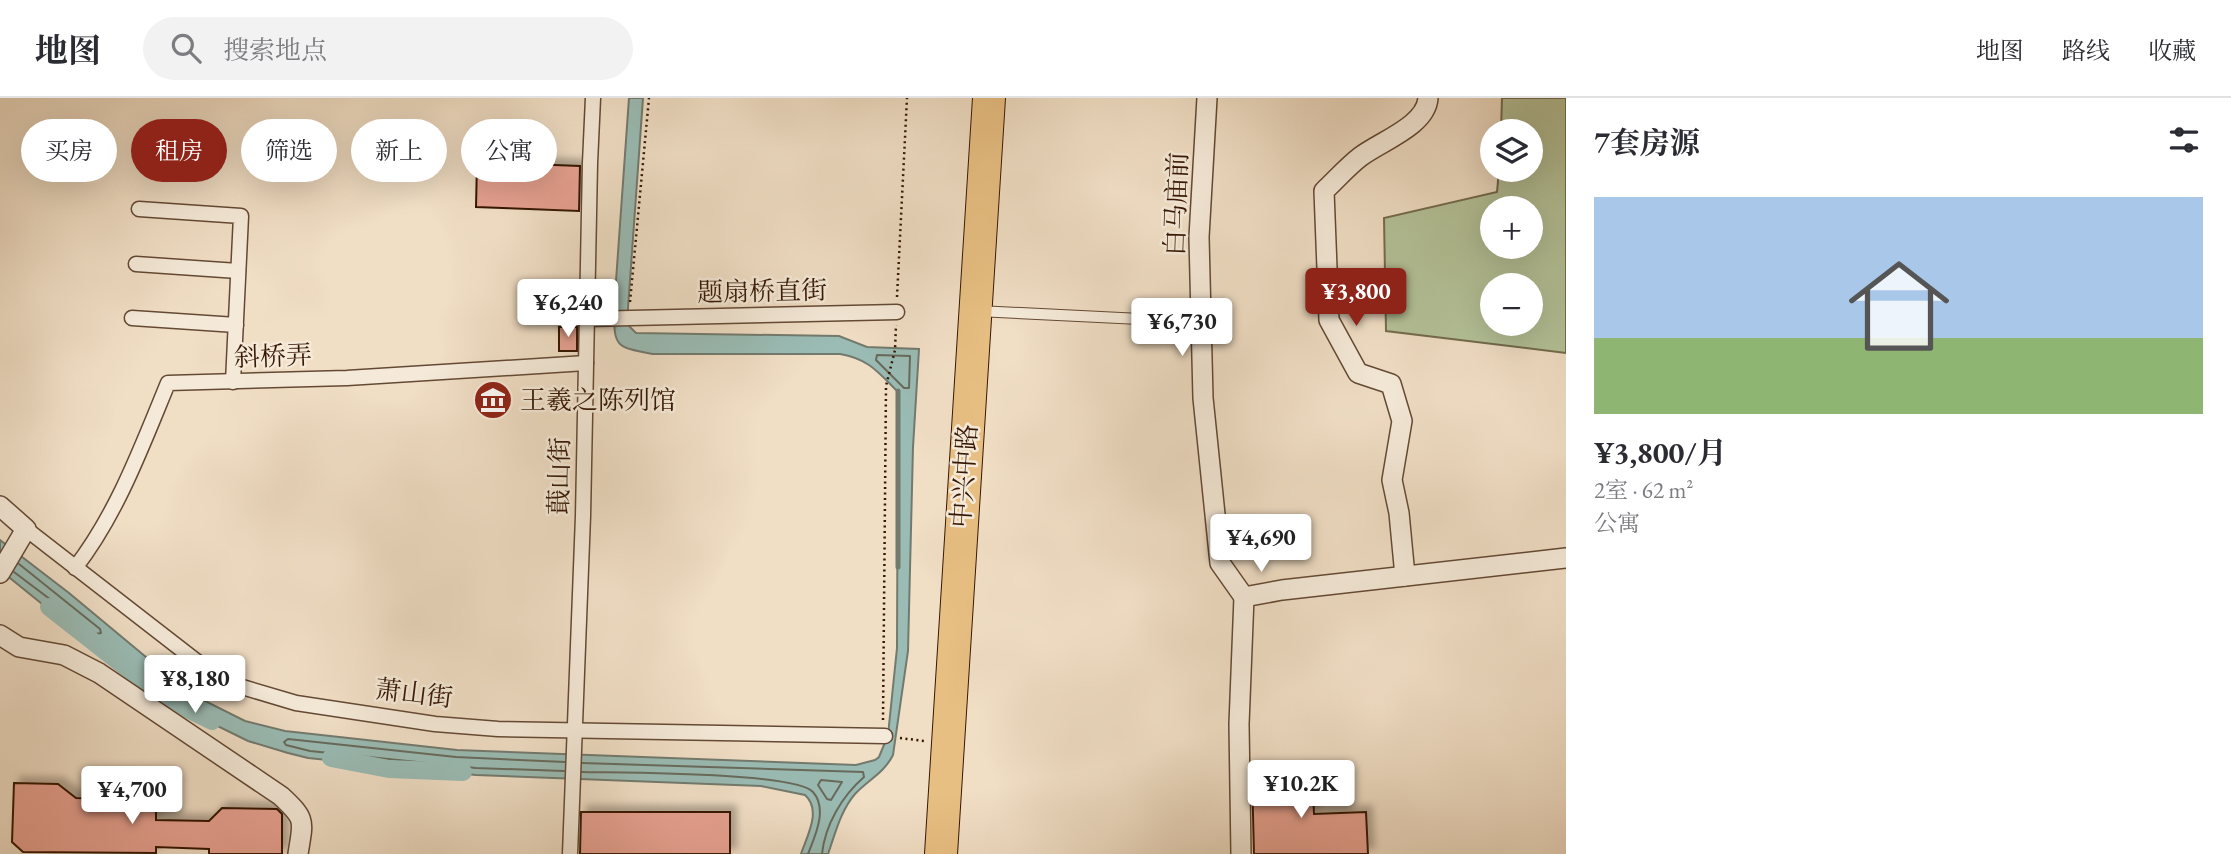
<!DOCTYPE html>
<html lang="zh">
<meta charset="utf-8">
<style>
:root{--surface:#fff;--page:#f2f2f3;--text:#2b2b33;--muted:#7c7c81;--line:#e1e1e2;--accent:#8f2418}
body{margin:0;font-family:"EB Garamond","Noto Serif SC",serif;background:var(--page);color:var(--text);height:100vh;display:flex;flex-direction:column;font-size:26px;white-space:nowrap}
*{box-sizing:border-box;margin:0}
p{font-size:23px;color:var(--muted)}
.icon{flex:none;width:38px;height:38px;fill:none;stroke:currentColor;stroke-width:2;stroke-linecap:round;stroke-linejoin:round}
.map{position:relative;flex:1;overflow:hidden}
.details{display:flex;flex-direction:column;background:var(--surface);width:665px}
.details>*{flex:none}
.guide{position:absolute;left:21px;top:21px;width:665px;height:63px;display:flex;gap:14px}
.controls{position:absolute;left:1480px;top:21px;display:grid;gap:14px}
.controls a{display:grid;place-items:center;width:63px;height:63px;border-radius:50%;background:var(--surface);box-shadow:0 7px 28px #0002;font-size:35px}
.price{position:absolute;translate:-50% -60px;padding:0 16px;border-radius:7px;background:#fff;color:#222;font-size:23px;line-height:46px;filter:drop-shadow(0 2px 4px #0008)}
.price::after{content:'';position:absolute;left:50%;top:42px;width:21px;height:16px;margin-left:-10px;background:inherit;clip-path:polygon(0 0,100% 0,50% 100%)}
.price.current{background:var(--accent);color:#fff}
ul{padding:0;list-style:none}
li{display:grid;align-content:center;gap:14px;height:371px;padding:0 28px}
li+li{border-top:2px solid var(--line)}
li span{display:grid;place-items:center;height:217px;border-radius:0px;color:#555}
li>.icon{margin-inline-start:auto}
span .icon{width:126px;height:126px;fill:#fffc;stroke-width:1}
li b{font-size:30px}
h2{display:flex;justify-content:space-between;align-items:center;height:84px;padding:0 28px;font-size:30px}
.pill{padding:0 24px;border-radius:32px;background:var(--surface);box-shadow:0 7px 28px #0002;font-size:24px;line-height:63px}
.pill.current{background:var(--accent);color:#fff}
header{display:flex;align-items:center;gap:42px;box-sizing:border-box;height:98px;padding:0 35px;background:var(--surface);border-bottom:2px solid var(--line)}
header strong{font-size:33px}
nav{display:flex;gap:38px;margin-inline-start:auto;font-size:24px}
.search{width:490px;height:63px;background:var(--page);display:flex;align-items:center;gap:18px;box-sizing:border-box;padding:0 24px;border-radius:38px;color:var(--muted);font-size:26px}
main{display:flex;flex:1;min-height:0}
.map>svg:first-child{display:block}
.green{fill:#b4c299;stroke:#756c4e;stroke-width:2;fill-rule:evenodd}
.water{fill:#9abcb5;stroke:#727a6e;stroke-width:2}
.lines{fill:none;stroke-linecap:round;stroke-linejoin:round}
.shore{stroke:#686a5c;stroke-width:2}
.stream{stroke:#727a6e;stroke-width:5}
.canal{stroke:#9abcb5;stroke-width:18}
.building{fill:#e7a191;stroke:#361704;stroke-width:2;filter:url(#shadow)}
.service-casing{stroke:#644934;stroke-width:12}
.pedestrian-casing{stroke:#644934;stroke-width:17}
.minor-casing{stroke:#644934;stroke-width:22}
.primary-casing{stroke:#361704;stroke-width:34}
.path{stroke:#361704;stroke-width:2.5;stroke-dasharray:2 3.5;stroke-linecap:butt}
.service{stroke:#f5ead9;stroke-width:10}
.pedestrian{stroke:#f5ead9;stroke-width:14}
.minor{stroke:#f5ead9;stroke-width:19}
.primary{stroke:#e8bf82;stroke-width:32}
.labels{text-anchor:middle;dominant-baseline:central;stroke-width:5;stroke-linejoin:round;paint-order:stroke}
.street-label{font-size:26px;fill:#361704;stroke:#f5ead9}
.poi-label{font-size:26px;fill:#361704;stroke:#f5ead9;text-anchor:start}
</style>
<header>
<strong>地图</strong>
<div class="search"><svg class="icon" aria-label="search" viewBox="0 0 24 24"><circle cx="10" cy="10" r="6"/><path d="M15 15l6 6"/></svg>搜索地点</div>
<nav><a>地图</a><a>路线</a><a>收藏</a></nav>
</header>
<main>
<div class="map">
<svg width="1566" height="756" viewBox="0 0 1566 756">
<defs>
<filter id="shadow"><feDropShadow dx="6" dy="-6" stdDeviation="3.5" flood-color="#0004"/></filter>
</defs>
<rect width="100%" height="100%" fill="#f0dec5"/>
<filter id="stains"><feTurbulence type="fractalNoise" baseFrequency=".00286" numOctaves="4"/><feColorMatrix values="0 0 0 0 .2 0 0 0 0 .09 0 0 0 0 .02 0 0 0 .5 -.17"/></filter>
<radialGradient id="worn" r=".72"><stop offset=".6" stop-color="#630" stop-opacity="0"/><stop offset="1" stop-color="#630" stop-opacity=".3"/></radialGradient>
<path class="green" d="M 1502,0 L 1566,0 L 1566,255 L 1386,233 L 1384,120 L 1497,94 L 1499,72 L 1531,72 L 1531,33 L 1501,33 ZM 1493,110 L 1531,110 L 1531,149 L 1493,149 ZM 1493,187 L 1531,187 L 1531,226 L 1493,226 Z"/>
<path class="water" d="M 629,0 L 643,0 L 628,210 L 629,228 L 636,235 L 839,238 L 867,249 L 919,251 L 913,349 L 908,553 L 893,657 C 884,675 868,682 855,696 C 841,712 835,736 828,756 L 801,756 C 807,738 822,712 805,697 L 761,688 L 476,677 L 308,660 L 288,655 L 248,643 L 199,619 L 47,510 L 0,472 L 0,442 L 69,495 L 176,584 L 205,603 L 245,623 L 285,633 L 457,652 L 856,667 L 875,662 L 879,659 L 888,637 L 897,550 L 898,294 C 878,274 869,261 840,256 L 653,256 C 615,249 614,249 614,211 Z"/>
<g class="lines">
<g class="shore">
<path d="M 877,257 L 910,258 L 909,290 L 904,290 L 876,262 Z"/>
<path d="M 14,474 L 96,536 L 101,535 L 100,531 L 19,466"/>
<path d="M 582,665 L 863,674 L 864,679 C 842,698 825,727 822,756"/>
<path d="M 564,673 L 476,670 L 310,653 L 286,647 L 284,644 L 288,641 L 456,659 L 565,664"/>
<path d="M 582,674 C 618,675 794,674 813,694 C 828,711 815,738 808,756"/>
<path d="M 821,682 L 842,684 L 831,702 L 827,701 L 818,687 Z"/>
</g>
<path class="stream" d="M 898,469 L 898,293"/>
<g class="canal">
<path d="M 49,509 L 165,600 L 212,623"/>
<path d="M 331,660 L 389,671 L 463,674"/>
</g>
</g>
<g class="building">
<path d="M 477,64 L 580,68 L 579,113 L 476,109 Z"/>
<rect x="559" y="229" width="18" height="24"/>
<path d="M 1312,675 L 1314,716 L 1366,714 L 1368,756 L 1254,756 L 1252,677 Z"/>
<path d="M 14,685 L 58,686 L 76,700 L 135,702 L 156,714 L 156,722 L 209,723 L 222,710 L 277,711 L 282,716 L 282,756 L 209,756 L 209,751 L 156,749 L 156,755 L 23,754 L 12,744 Z"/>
<path d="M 581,714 L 730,714 L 730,756 L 580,756 Z"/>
</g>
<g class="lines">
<defs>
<path id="service" d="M 978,213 L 1201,224"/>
<g id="pedestrian">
<path d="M 139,111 L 241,118 L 233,284"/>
<path d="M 136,166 L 238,173"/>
<path d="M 132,220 L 236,227"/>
<path d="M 587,221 L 897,214"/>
<path d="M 26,431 L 222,583 L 296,605 L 435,626 L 498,631 L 885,638"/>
<path d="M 75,470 C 117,416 142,348 168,285 L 347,280 L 586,265"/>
<path d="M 570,756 L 583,418 L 590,65 L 593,0"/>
</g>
<g id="minor">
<path d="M 1207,0 L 1199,139 L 1203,300 L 1220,465 L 1244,499"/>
<path d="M 0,408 L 26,431 L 0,475"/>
<path d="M 1405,478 L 1399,415 L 1392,382 L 1402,323 L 1391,286 L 1358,275 L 1329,222 L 1324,93 C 1336,82 1347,69 1360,59 C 1381,43 1426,28 1428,0"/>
<path d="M 0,537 L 19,549 L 64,557 L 99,575 L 281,698 C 307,722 303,723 298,756"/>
<path d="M 1241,756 L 1239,626 L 1244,499 L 1282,492 L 1566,460"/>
</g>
<path id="primary" d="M 941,756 L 989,0"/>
</defs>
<use href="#service" class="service-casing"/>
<use href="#pedestrian" class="pedestrian-casing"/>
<use href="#minor" class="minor-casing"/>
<use href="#primary" class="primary-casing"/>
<g class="path">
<path d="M 897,199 L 907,0"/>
<path d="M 630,204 L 649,0"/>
<path d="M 883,622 L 886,288 L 895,252 L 896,227"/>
<path d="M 900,640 L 924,643"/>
</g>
<use href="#service" class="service"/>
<use href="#pedestrian" class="pedestrian"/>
<use href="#minor" class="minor"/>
<use href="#primary" class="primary"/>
</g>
<defs>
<symbol id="museum-disc" viewBox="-11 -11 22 22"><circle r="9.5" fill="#8f2418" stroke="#f5ead9"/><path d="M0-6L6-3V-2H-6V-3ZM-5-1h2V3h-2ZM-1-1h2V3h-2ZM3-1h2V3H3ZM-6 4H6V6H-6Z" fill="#fff"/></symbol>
</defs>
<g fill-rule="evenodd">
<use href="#museum-disc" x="471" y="280" width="44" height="44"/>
</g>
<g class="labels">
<g class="street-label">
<text transform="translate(1176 106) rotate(-88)">白马庙前</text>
<text transform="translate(762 193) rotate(-1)">题扇桥直街</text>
<text transform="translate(273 258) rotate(-2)">斜桥弄</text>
<text transform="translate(559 378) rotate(-89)">蕺山街</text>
<text transform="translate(964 378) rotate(-86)">中兴中路</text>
<text transform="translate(414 595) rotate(7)">萧山街</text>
</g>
<g class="poi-label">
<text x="520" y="302">王羲之陈列馆</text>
</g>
</g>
<rect width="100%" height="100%" filter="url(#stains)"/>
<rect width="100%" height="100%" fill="url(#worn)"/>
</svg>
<div class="controls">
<a><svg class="icon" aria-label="layers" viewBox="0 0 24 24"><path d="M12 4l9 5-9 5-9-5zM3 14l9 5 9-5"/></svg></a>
<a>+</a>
<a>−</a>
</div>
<b class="price current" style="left:1356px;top:230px">¥3,800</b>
<b class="price" style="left:568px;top:241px">¥6,240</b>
<b class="price" style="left:1182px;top:260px">¥6,730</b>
<b class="price" style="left:1261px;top:476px">¥4,690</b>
<b class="price" style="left:195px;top:617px">¥8,180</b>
<b class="price" style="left:1301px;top:722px">¥10.2K</b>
<b class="price" style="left:132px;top:728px">¥4,700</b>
<div class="guide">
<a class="pill">买房</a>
<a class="pill current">租房</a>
<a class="pill">筛选</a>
<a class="pill">新上</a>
<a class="pill">公寓</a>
</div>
</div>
<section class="details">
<h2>7套房源<svg class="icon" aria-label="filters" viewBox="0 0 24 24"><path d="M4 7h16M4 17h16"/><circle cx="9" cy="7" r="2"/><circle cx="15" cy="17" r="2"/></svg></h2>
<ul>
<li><span style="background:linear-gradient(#a9c7e8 65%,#8fb573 0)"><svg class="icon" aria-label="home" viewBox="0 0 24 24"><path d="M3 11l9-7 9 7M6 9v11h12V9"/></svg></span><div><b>¥3,800/月</b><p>2室 · 62 m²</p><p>公寓</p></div></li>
</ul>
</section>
</main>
